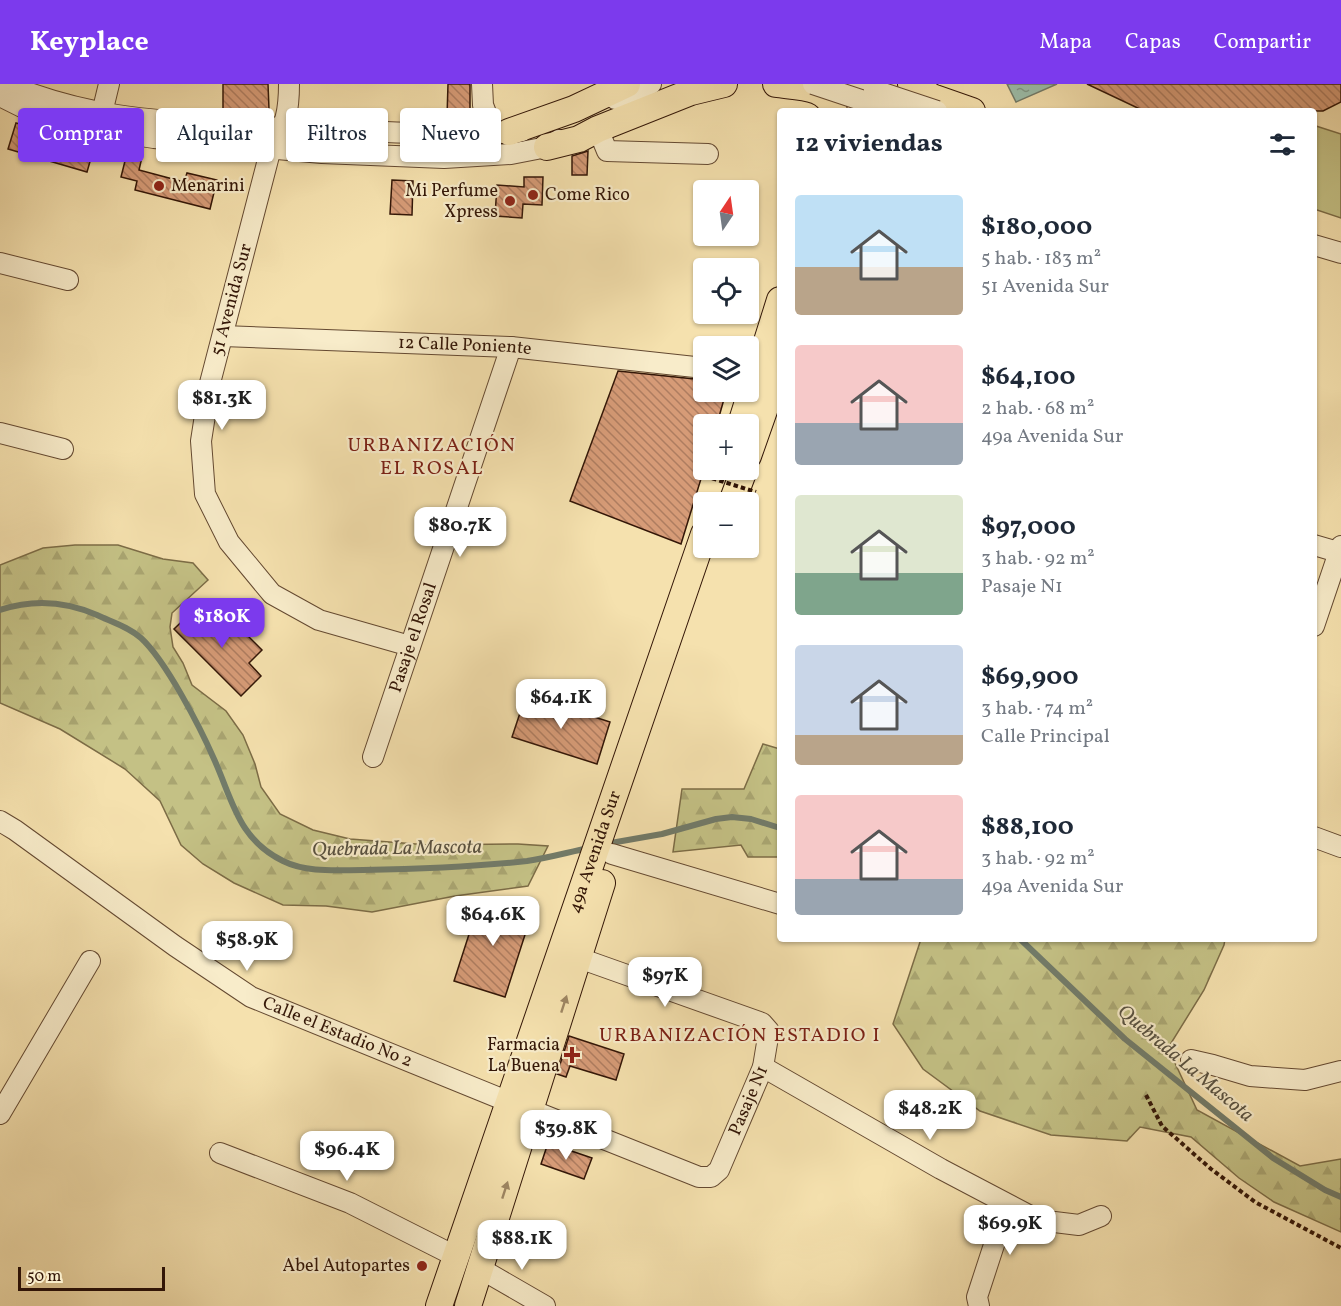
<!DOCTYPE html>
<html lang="es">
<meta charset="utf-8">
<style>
:root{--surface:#fff;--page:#f2f2f3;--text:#1f2937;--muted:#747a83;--accent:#7c3aed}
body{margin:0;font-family:Vollkorn,serif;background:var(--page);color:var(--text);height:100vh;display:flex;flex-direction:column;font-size:22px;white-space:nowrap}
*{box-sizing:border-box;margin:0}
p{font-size:20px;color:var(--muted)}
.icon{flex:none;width:33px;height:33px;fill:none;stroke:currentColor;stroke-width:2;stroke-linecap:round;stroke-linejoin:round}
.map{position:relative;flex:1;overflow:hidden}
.panel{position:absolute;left:777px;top:24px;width:540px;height:834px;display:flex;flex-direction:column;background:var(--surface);border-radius:6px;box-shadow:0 2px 4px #0004}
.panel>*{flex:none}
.top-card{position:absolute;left:18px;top:24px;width:570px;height:54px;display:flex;gap:12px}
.needle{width:39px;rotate:13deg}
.tools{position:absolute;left:693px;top:96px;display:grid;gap:12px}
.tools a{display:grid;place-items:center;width:66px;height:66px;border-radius:6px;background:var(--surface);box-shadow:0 2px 4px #0004;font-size:30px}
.scale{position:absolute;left:18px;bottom:15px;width:147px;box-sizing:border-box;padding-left:6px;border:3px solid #331607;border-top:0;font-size:16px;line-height:21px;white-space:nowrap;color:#331607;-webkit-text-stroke:4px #f8ecca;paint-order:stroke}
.price{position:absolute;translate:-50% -51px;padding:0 14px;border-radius:12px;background:#fff;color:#222;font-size:20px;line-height:39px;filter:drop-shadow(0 2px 3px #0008)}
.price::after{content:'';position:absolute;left:50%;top:36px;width:18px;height:14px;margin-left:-9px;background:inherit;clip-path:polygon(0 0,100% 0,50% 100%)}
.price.active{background:var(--accent);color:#fff}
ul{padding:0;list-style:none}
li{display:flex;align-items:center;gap:18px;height:150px;padding:0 18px}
li span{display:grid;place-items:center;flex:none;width:168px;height:120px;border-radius:6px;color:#555}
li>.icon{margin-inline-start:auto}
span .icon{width:72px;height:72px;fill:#fffc;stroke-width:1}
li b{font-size:26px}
h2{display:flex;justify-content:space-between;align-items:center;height:72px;padding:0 18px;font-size:26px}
.chip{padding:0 21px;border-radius:6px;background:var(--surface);box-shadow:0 2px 4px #0004;font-size:21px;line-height:54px}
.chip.active{background:var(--accent);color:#fff}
header{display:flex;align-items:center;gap:36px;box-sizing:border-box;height:84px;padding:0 30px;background:var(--accent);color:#fff}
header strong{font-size:28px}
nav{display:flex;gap:33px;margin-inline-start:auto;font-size:21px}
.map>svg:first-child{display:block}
.forest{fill:url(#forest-firs);stroke:#7c6c46;stroke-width:1.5}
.pitch{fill:#c4c185;stroke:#7c6c46;stroke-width:1.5}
.water{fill:url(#water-ripples);stroke:#727b69;stroke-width:1.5}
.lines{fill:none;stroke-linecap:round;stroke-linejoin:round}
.stream{stroke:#727b69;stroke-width:6}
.building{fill:url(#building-back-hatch);stroke:#331607;stroke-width:1.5}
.minor-casing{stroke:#644931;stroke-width:22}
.major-casing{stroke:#331607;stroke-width:28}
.path{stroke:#331607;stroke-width:4;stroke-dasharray:4.5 3;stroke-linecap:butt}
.minor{stroke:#f8ecca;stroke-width:20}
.major{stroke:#f5e1ae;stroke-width:26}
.minor-bridge-casing{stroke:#644931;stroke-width:22;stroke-linecap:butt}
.path-bridge{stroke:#331607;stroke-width:4;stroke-dasharray:4.5 3;stroke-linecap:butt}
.minor-bridge{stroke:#f8ecca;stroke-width:20}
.oneway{fill:#9e8663}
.poi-dot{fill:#8f2418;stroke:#f8ecca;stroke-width:2}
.labels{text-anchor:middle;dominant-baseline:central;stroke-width:4.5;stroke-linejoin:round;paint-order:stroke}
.poi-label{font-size:18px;fill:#331607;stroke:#f8ecca;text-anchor:end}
.street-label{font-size:18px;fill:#331607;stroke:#f8ecca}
.neighbourhood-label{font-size:20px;letter-spacing:1.5px;fill:#7a1f14;stroke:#f8ecca}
.water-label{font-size:20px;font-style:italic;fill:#585140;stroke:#f8ecca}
</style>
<header>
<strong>Keyplace</strong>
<nav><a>Mapa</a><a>Capas</a><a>Compartir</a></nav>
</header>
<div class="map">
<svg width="1341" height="1222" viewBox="0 0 1341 1222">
<defs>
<pattern id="forest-firs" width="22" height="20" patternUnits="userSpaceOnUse" patternTransform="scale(1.5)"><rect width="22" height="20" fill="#c4c185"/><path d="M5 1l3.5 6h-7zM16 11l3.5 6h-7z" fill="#a9a571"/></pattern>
<pattern id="water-ripples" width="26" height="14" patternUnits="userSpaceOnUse" patternTransform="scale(1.5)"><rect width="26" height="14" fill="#9cbeaa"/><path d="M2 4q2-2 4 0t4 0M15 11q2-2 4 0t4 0" fill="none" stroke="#809988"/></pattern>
<pattern id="building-back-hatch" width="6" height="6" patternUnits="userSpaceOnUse" patternTransform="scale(1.5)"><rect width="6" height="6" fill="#d69b77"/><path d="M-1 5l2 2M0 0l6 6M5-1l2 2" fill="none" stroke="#ae7d60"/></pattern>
</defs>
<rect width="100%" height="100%" fill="#f5e1ae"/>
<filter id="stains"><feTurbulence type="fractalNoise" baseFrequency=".00333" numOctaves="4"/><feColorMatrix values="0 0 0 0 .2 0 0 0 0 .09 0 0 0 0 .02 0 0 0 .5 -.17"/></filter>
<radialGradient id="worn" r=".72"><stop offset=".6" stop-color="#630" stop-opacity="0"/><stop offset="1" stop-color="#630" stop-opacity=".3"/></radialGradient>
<g class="forest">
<path d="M 75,461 L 118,461 L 163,475 L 193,479 L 208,496 L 172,529 L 170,543 L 173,563 L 183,579 L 192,601 L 226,627 L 243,651 L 255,680 L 261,703 L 280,730 L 313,746 L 350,755 L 429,761 L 518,760 L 548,762 L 528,802 L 455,812 L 372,828 L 326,822 L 283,821 L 234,799 L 203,780 L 181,761 L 160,717 L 125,685 L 60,645 L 0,619 L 0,481 L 43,464 Z"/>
<path d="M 763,660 L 780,665 L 780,773 L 748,773 L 741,761 L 673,768 L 682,705 L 744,705 Z"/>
<path d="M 921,855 L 1225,855 L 1224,861 L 1204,906 L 1168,964 L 1197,1026 L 1300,1082 L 1341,1075 L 1341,1148 L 1274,1118 L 1239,1094 L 1191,1053 L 1140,1043 L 1127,1057 L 1051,1051 L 980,1027 L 923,985 L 893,940 Z"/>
</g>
<path class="pitch" d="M 1316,42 L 1341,50 L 1341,134 L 1314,125 L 1314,48 Z"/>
<path class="water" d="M 1007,0 L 1057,0 L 1016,18 Z"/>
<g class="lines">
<g class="stream">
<path d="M 0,526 C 33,515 65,517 97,531 C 112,538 129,543 141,554 C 166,577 200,643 214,675 C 233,717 238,755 283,777 C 307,789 337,786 363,786 C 418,785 472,783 527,777 C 548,774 569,768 589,764"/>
<path d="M 605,760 L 662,750 L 716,735 L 732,733 L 751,735 L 780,744"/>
<path d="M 1020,855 L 1125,955 L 1273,1074 L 1325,1106 L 1341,1113"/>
</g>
</g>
<g class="building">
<path d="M 223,0 L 268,0 L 269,25 L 223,26 Z"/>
<path d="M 448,0 L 470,0 L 470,33 L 447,33 Z"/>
<path d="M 1087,0 L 1341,0 L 1341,18 L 1323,27 L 1144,27 Z"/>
<path d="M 16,39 L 95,60 L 87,88 L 8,65 Z"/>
<path d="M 588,67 L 587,91 L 572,91 L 572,72 Z"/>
<path d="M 127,69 L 142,73 L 139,86 L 184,98 L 187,89 L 217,96 L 210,125 L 135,106 L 137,97 L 121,93 Z"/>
<path d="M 524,93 L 543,93 L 542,121 L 523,120 L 522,134 L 495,132 L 497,101 L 524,103 Z"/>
<path d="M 392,96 L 413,97 L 412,131 L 390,130 Z"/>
<path d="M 618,287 L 704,296 L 704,308 L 726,308 L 717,340 L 704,340 L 704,385 L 681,460 L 570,417 Z"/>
<path d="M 197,523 L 221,547 L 232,536 L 262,566 L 249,579 L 261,592 L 241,612 L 174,545 Z"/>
<path d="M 526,611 L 610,638 L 597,680 L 512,653 Z"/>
<path d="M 481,813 L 532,829 L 505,913 L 454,897 Z"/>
<path d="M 569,952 L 624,970 L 616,996 L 570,982 L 566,993 L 557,990 Z"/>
<path d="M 548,1059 L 592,1074 L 584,1095 L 541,1080 Z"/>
</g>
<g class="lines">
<defs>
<g id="minor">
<path d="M 6,0 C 83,32 149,37 232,41 C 274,44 316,46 359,47 C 413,49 468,53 522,47"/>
<path d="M 289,0 C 289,26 286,42 271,64 L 210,299 L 201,357 L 205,410 L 229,458 L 272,510 L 319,536 L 410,562"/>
<path d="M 482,0 L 483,21 L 494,50"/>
<path d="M 855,0 L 860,2"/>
<path d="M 0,12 L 34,29 L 95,45 L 154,54 L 322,69 L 444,74 L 511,70 L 547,63 L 559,56"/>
<path d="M 615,15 L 651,0"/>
<path d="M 102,29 L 109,0"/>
<path d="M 598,45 L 607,67 L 708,70"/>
<path d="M 1314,161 L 1341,169"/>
<path d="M 0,179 L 68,196"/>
<path id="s1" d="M 223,252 L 511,263 L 704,284"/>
<path d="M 0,349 L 63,365"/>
<path d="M 1314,461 L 1341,469"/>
<path d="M 1314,542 L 1341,462"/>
<path id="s2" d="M 373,673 L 511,263"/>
<path id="s3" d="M 0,737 L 15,746 L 175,862 L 251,913 L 509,1018"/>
<path d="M 1314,753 L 1341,763"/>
<path d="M 612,770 L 780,820"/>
<path d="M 1191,976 L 1213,981 L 1250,992 L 1305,996 L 1341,987"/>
<path d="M 763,983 L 941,1085 L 1038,1136 L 1079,1141 L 1101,1132"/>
<path id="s4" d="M 531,1026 L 699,1093 L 711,1093 L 719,1086 L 763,983 L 769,947 L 762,939 L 579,874"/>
<path d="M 0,1030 L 90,877"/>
<path d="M 220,1069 L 350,1119 L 455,1172"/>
<path d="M 481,1185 L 545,1222"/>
<path d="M 979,1222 L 977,1213 L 1007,1121"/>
</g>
<g id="major">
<path d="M 776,0 C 797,3 829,1 834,27"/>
<path d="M 911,0 L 932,13 L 972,27"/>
<path d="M 509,48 L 574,25 L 627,0"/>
<path d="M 547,63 L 579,55 L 598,45 L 691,8 L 724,0"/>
<path d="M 741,340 L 780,216"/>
<path d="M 748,372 L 780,281"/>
<path d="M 732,418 L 744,386"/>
<path id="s5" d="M 439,1222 L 704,450"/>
<path d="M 468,1222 L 602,799"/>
</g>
</defs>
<use href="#minor" class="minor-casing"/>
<use href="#major" class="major-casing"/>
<g class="path">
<path d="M 705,392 L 707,386"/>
<path d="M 1146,1011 L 1162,1042 L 1211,1085 L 1255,1118 L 1341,1164"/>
</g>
<use href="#minor" class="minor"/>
<use href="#major" class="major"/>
<defs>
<g id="minor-bridge">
<path d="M 813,0 L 894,27"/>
<path d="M 874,6 L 937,27"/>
</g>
</defs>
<use href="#minor-bridge" class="minor-bridge-casing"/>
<path class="path-bridge" d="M 705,392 L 756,408"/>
<use href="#minor-bridge" class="minor-bridge"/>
</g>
<defs><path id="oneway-solid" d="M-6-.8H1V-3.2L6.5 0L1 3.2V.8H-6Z" transform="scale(1.5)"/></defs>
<g class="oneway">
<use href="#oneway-solid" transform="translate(564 920) rotate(-72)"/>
<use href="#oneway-solid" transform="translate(505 1106) rotate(-72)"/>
</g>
<g class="poi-dot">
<circle cx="159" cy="102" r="6"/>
<circle cx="533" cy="111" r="6"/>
<circle cx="510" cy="117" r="6"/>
<path d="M569 962h6v6h6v6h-6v6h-6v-6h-6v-6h6z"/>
<circle cx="422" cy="1182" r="6"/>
</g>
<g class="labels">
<g class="poi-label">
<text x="171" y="102" text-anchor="start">Menarini</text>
<text x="498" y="107">Mi Perfume<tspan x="498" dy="21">Xpress</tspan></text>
<text x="545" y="111" text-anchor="start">Come Rico</text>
<text x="560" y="961">Farmacia<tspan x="560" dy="21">La Buena</tspan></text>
<text x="410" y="1182">Abel Autopartes</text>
</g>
<g class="street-label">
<text transform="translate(232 216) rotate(-75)">51 Avenida Sur</text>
<text stroke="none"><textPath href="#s1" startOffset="242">12 Calle Poniente</textPath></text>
<text stroke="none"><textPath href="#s2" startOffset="126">Pasaje el Rosal</textPath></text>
<text stroke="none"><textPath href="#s5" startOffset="480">49a Avenida Sur</textPath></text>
<text stroke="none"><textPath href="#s3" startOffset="400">Calle el Estadio No 2</textPath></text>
<text stroke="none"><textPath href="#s4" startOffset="279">Pasaje N1</textPath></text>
</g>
<g class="neighbourhood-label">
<text x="432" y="362">URBANIZACIÓN<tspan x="432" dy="23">EL ROSAL</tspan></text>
<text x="740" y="952">URBANIZACIÓN ESTADIO I</text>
</g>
<g class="water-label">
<text transform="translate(397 765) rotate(-1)">Quebrada La Mascota</text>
<text transform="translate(1185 980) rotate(40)">Quebrada La Mascota</text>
</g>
</g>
<rect width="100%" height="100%" filter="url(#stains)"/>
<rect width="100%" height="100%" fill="url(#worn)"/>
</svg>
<div class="tools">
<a><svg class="needle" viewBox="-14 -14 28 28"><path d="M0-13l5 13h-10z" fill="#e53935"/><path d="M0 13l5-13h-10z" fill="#747a83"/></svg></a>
<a><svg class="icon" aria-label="locate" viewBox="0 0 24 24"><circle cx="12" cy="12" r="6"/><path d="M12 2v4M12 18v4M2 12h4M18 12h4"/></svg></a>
<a><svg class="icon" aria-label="layers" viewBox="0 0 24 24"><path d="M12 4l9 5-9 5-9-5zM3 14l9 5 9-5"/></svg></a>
<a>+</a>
<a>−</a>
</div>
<div class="scale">50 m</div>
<b class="price" style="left:222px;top:347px">$81.3K</b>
<b class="price" style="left:460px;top:474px">$80.7K</b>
<b class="price active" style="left:222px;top:565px">$180K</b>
<b class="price" style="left:561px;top:646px">$64.1K</b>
<b class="price" style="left:493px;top:863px">$64.6K</b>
<b class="price" style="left:247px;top:888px">$58.9K</b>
<b class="price" style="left:665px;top:924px">$97K</b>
<b class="price" style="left:930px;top:1057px">$48.2K</b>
<b class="price" style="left:566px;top:1077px">$39.8K</b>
<b class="price" style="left:347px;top:1098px">$96.4K</b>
<b class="price" style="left:1010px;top:1172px">$69.9K</b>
<b class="price" style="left:522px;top:1187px">$88.1K</b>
<div class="top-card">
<a class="chip active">Comprar</a>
<a class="chip">Alquilar</a>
<a class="chip">Filtros</a>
<a class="chip">Nuevo</a>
</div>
<section class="panel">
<h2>12 viviendas<svg class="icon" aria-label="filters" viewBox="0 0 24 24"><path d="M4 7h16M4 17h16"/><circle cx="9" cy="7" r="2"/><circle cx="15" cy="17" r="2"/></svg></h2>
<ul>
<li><span style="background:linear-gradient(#bfe0f5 60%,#b9a48a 0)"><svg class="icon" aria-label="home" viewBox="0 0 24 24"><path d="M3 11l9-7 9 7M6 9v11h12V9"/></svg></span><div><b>$180,000</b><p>5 hab. · 183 m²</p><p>51 Avenida Sur</p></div></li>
<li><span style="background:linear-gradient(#f6c9c9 65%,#9aa5b1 0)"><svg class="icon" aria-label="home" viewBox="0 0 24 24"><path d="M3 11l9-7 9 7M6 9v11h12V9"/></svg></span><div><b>$64,100</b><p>2 hab. · 68 m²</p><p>49a Avenida Sur</p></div></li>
<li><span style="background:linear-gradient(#dfe7d0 65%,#7fa58c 0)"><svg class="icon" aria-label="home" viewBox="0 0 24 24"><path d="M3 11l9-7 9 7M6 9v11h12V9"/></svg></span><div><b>$97,000</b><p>3 hab. · 92 m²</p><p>Pasaje N1</p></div></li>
<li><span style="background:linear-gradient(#c9d6e8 75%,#b9a48a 0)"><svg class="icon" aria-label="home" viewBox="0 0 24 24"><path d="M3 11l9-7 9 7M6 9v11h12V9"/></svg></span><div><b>$69,900</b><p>3 hab. · 74 m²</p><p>Calle Principal</p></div></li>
<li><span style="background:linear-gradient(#f6c9c9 70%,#9aa5b1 0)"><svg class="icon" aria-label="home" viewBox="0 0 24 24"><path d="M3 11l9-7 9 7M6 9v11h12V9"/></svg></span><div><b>$88,100</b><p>3 hab. · 92 m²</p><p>49a Avenida Sur</p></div></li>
</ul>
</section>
</div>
